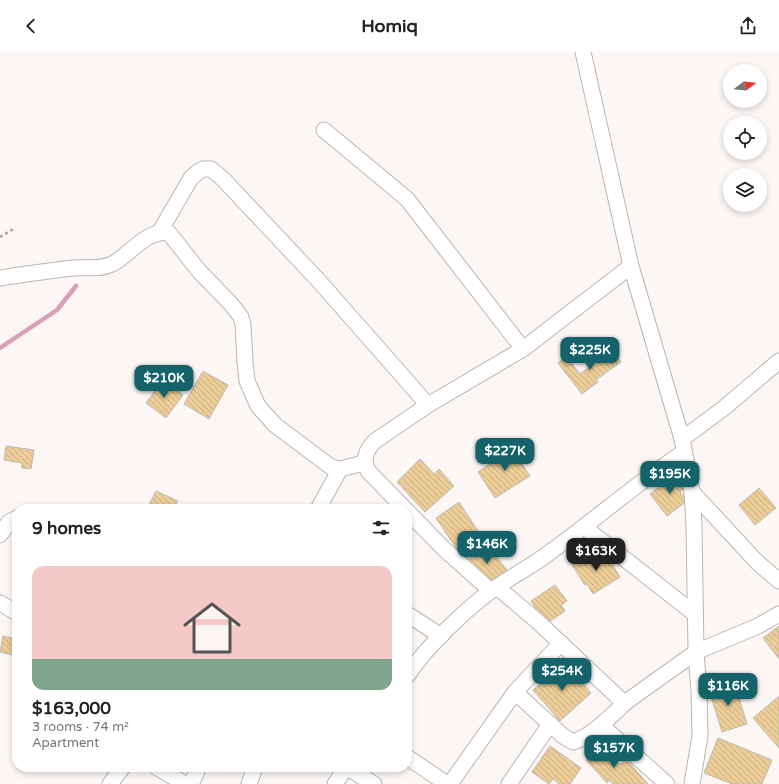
<!DOCTYPE html>
<meta charset="utf-8">
<style>
:root{--surface:#fff;--page:#f6f6f6;--text:#222;--muted:#767676;--line:#e0e0e0;--accent:#14636a}
body{margin:0;font-family:"Varela Round",sans-serif;background:var(--page);color:var(--text);height:100vh;display:flex;flex-direction:column;font-size:15px;white-space:nowrap}
*{box-sizing:border-box;margin:0}
p{font-size:13px;color:var(--muted)}
.icon{flex:none;width:22px;height:22px;fill:none;stroke:currentColor;stroke-width:2;stroke-linecap:round;stroke-linejoin:round}
.map{position:relative;flex:1;overflow:hidden}
.side{position:absolute;left:12px;top:452px;width:400px;height:268px;display:flex;flex-direction:column;background:var(--surface);border-radius:16px;box-shadow:0 2px 6px #0003}
.side>*{flex:none}
.needle{width:26px;rotate:74deg}
.fabs{position:absolute;left:723px;top:12px;display:grid;gap:8px}
.fabs a{display:grid;place-items:center;width:44px;height:44px;border-radius:50%;background:var(--surface);box-shadow:0 2px 6px #0003;font-size:20px}
.price{position:absolute;translate:-50% -34px;padding:0 9px;border-radius:8px;background:var(--accent);color:#fff;font-size:13px;line-height:26px;filter:drop-shadow(0 1px 2px #0008)}
.price::after{content:'';position:absolute;left:50%;top:24px;width:12px;height:9px;margin-left:-6px;background:inherit;clip-path:polygon(0 0,100% 0,50% 100%)}
.price.selected{background:#222;color:#fff}
ul{padding:0;list-style:none}
li{display:grid;align-content:center;gap:8px;height:212px;padding:0 20px}
li+li{border-top:1px solid var(--line)}
li span{display:grid;place-items:center;height:124px;border-radius:12px;color:#555}
li>.icon{margin-inline-start:auto}
span .icon{width:72px;height:72px;fill:#fffc;stroke-width:1}
li b{font-size:17px}
h2{display:flex;justify-content:space-between;align-items:center;height:48px;padding:0 20px;font-size:17px}
header{display:flex;justify-content:space-between;align-items:center;height:52px;padding:0 20px;background:var(--surface);font-size:18px;font-weight:700}
.map>svg:first-child{display:block}
.lines{fill:none;stroke-linecap:round;stroke-linejoin:round}
.stream{stroke:#d99fbb;stroke-width:4.5}
.building{fill:url(#building-back-hatch);stroke:#bcbab5}
.minor-casing{stroke:#bbb6b3;stroke-width:17}
.path{stroke:#a9a6a4;stroke-width:2.5;stroke-dasharray:3 3;stroke-linecap:butt}
.minor{stroke:#fff;stroke-width:15}
</style>
<header><svg class="icon" aria-label="back" viewBox="0 0 24 24"><path d="M15 5l-7 7 7 7"/></svg>Homiq<svg class="icon" aria-label="share" viewBox="0 0 24 24"><path d="M12 15V3M7 8l5-5 5 5M5 13v7h14v-7"/></svg></header>
<div class="map">
<svg width="779" height="732" viewBox="0 0 779 732">
<defs>
<pattern id="building-back-hatch" width="6" height="6" patternUnits="userSpaceOnUse"><rect width="6" height="6" fill="#eccd97"/><path d="M-1 5l2 2M0 0l6 6M5-1l2 2" fill="none" stroke="#cbb183"/></pattern>
</defs>
<rect width="100%" height="100%" fill="#fcf7f4"/>
<g class="lines">
<path class="stream" d="M 0,296 L 57,258 L 76,234"/>
</g>
<g class="building">
<path d="M 612,298 L 621,310 L 596,328 L 598,330 L 582,342 L 558,311 L 566,304 L 580,322 Z"/>
<path d="M 203,319 L 228,333 L 209,367 L 184,352 Z"/>
<path d="M 163,328 L 183,343 L 166,366 L 146,351 Z"/>
<path d="M 515,389 L 522,400 L 516,403 L 530,424 L 495,446 L 478,420 L 511,398 L 508,394 Z"/>
<path d="M 6,394 L 34,398 L 31,417 L 22,416 L 22,411 L 4,408 Z"/>
<path d="M 420,407 L 434,422 L 439,417 L 454,434 L 425,460 L 397,430 Z"/>
<path d="M 676,422 L 686,435 L 680,440 L 687,449 L 667,464 L 650,442 Z"/>
<path d="M 759,436 L 776,456 L 755,473 L 739,453 Z"/>
<path d="M 156,439 L 178,449 L 174,457 L 147,457 Z"/>
<path d="M 459,450 L 487,493 L 464,508 L 436,466 Z"/>
<path d="M 487,493 L 507,518 L 487,533 L 468,508 Z"/>
<path d="M 593,500 L 599,509 L 607,504 L 620,525 L 593,542 L 587,532 L 585,533 L 572,513 Z"/>
<path d="M 555,533 L 567,549 L 561,553 L 565,559 L 546,572 L 531,549 Z"/>
<path d="M 779,574 L 779,607 L 763,586 Z"/>
<path d="M 3,584 L 17,587 L 17,604 L 0,600 Z"/>
<path d="M 565,611 L 591,641 L 560,669 L 533,638 Z"/>
<path d="M 734,630 L 747,672 L 722,680 L 709,638 Z"/>
<path d="M 779,644 L 779,696 L 753,666 Z"/>
<path d="M 718,686 L 772,708 L 762,732 L 732,732 L 704,721 Z"/>
<path d="M 550,694 L 581,716 L 570,732 L 559,732 L 553,727 L 549,732 L 532,720 Z"/>
<path d="M 603,694 L 620,713 L 626,707 L 648,732 L 613,732 L 609,728 L 607,731 L 586,708 Z"/>
</g>
<g class="lines">
<defs>
<g id="minor">
<path d="M 583,0 L 631,214 L 682,387 L 692,440 L 694,474 L 696,600 L 699,639 L 700,684 L 692,732"/>
<path d="M 324,78 L 407,147 L 523,297"/>
<path d="M 159,181 L 191,126 L 199,119 L 203,117 L 211,117 L 223,127 L 318,228 L 428,353"/>
<path d="M 0,226 C 24,222 48,219 73,216 C 86,215 99,218 112,212 C 130,203 146,177 169,181 L 199,219 L 231,252 L 241,265 L 243,273 L 245,310 L 247,329 L 258,354 L 275,373 L 331,415 L 340,417 L 364,411"/>
<path d="M 682,387 L 724,356 L 779,309"/>
<path d="M 692,440 L 757,510 L 779,529"/>
<path d="M 318,457 L 340,417"/>
<path d="M 405,457 L 368,419 C 362,407 366,398 375,389 L 428,353 L 523,297 L 631,214"/>
<path d="M 407,459 L 444,497 L 491,539"/>
<path d="M 584,475 L 695,562"/>
<path d="M 0,483 L 9,470 L 17,466"/>
<path d="M 497,535 L 536,568 L 622,649 L 626,650 L 696,600 L 758,574 L 779,562"/>
<path d="M 0,551 L 17,561"/>
<path d="M 407,562 L 441,584"/>
<path d="M 407,624 C 426,595 464,559 492,538 C 512,524 534,513 553,498 C 597,466 638,430 684,400"/>
<path d="M 515,640 L 563,684 L 573,690 C 591,685 612,663 626,650"/>
<path d="M 601,673 L 667,732"/>
<path d="M 407,705 L 447,732"/>
<path d="M 156,715 L 185,732"/>
<path d="M 346,715 L 374,732"/>
<path d="M 110,732 L 123,715"/>
<path d="M 191,732 L 199,715"/>
<path d="M 249,732 L 255,715"/>
<path d="M 335,732 L 346,715"/>
<path d="M 450,732 L 515,640 L 561,591"/>
<path d="M 509,732 L 550,672"/>
</g>
</defs>
<use href="#minor" class="minor-casing"/>
<path class="path" d="M 0,185 L 15,176"/>
<use href="#minor" class="minor"/>
</g>
</svg>
<div class="fabs">
<a><svg class="needle" viewBox="-14 -14 28 28"><path d="M0-13l5 13h-10z" fill="#e53935"/><path d="M0 13l5-13h-10z" fill="#767676"/></svg></a>
<a><svg class="icon" aria-label="locate" viewBox="0 0 24 24"><circle cx="12" cy="12" r="6"/><path d="M12 2v4M12 18v4M2 12h4M18 12h4"/></svg></a>
<a><svg class="icon" aria-label="layers" viewBox="0 0 24 24"><path d="M12 4l9 5-9 5-9-5zM3 14l9 5 9-5"/></svg></a>
</div>
<b class="price" style="left:590px;top:319px">$225K</b>
<b class="price" style="left:164px;top:347px">$210K</b>
<b class="price" style="left:505px;top:420px">$227K</b>
<b class="price" style="left:670px;top:443px">$195K</b>
<b class="price" style="left:487px;top:513px">$146K</b>
<b class="price selected" style="left:596px;top:520px">$163K</b>
<b class="price" style="left:562px;top:640px">$254K</b>
<b class="price" style="left:728px;top:655px">$116K</b>
<b class="price" style="left:614px;top:717px">$157K</b>
<section class="side">
<h2>9 homes<svg class="icon" aria-label="filters" viewBox="0 0 24 24"><path d="M4 7h16M4 17h16"/><circle cx="9" cy="7" r="2"/><circle cx="15" cy="17" r="2"/></svg></h2>
<ul>
<li><span style="background:linear-gradient(#f6c9c9 75%,#7fa58c 0)"><svg class="icon" aria-label="home" viewBox="0 0 24 24"><path d="M3 11l9-7 9 7M6 9v11h12V9"/></svg></span><div><b>$163,000</b><p>3 rooms · 74 m²</p><p>Apartment</p></div></li>
</ul>
</section>
</div>
